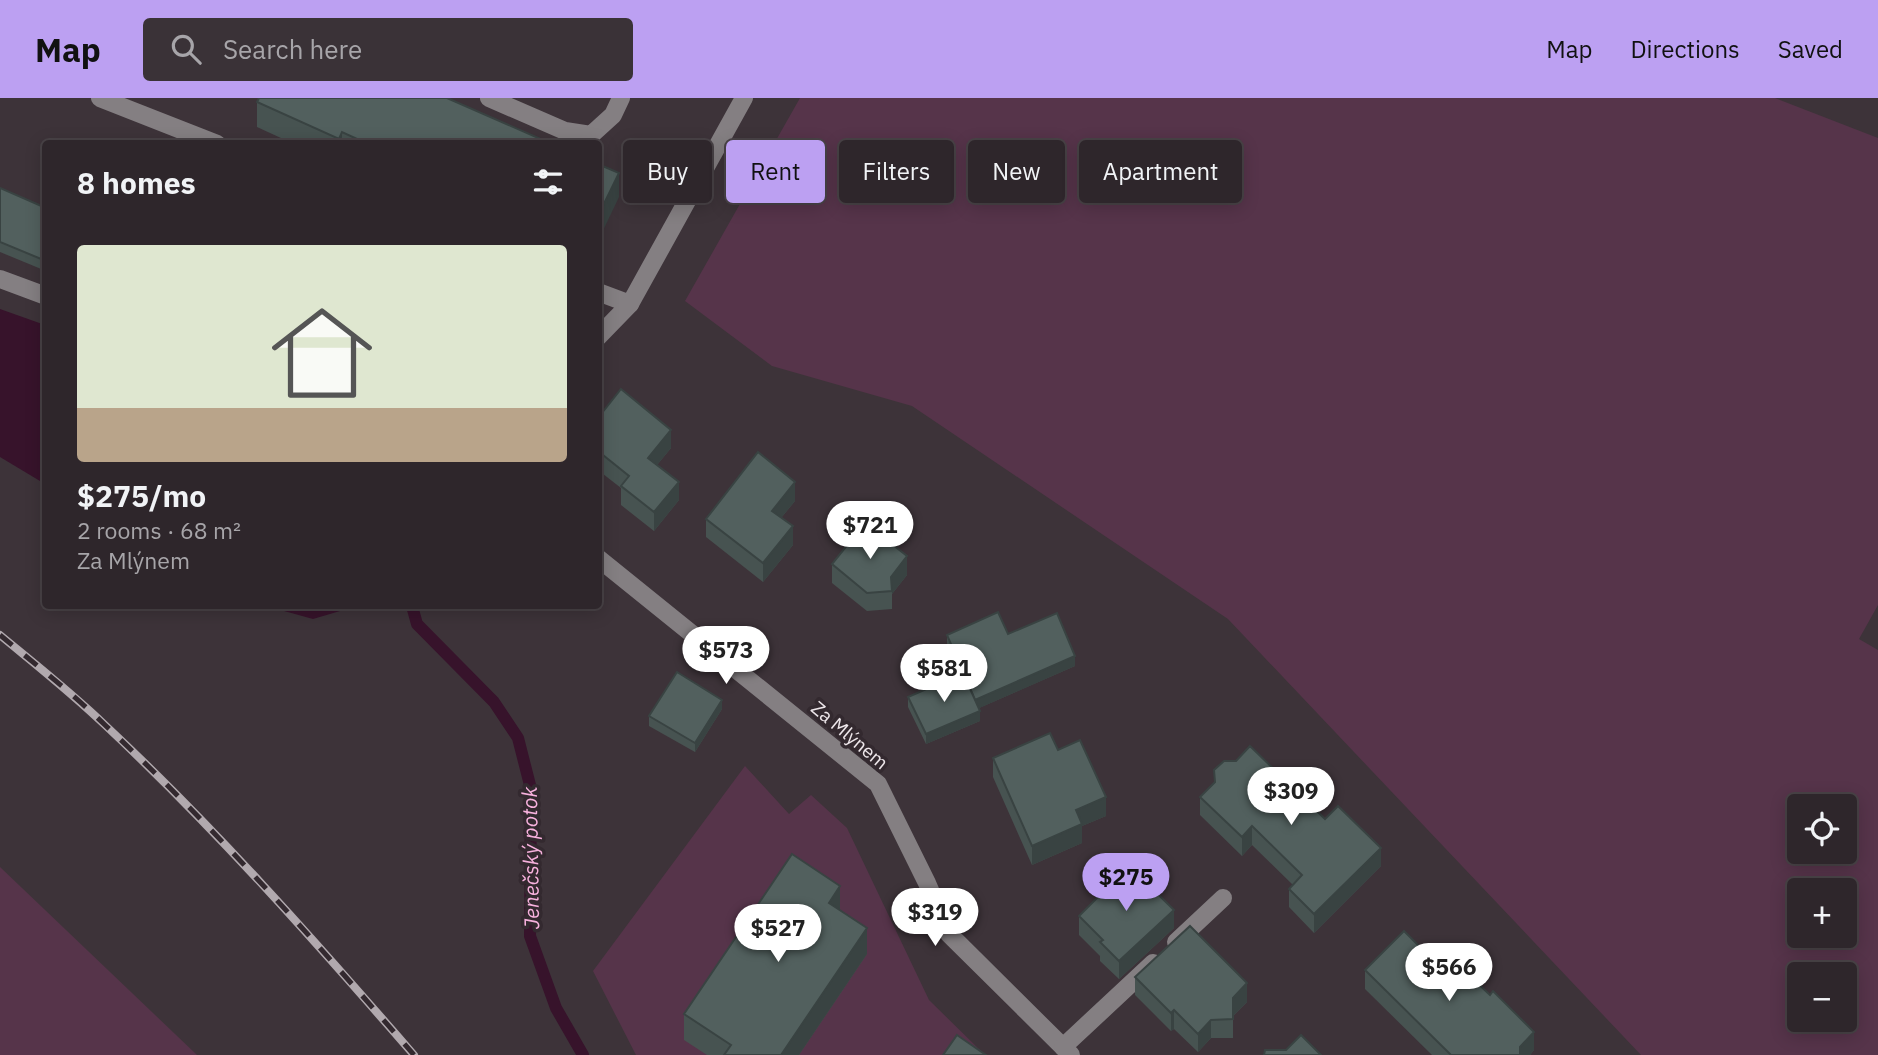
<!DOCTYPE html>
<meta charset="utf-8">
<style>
:root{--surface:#2e262b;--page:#3a3237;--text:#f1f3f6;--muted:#a7a5a9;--line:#494347;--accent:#bca0f2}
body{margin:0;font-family:"IBM Plex Sans",sans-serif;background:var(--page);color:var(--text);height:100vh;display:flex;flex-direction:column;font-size:26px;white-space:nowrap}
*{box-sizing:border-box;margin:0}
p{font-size:23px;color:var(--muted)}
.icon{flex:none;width:38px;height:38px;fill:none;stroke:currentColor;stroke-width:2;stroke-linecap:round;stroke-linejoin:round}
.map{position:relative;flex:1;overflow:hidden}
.drawer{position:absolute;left:42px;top:42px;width:560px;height:469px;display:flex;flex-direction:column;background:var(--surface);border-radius:7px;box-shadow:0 4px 18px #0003,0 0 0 2px var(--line)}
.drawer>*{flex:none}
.top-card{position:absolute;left:623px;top:42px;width:665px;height:63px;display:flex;gap:14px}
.tools{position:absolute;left:1787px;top:696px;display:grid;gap:14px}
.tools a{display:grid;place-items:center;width:70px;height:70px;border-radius:7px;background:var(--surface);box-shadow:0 4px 18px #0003,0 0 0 2px var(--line);font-size:35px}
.price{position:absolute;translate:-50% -60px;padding:0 16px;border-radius:24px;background:#fff;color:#222;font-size:23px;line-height:46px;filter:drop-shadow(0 2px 4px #0008)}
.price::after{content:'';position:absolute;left:50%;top:42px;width:21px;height:16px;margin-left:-10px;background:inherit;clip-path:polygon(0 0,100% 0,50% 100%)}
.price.selected{background:var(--accent);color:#111}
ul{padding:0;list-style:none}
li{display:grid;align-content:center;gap:14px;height:371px;padding:0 35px}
li span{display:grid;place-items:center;height:217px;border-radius:7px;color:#555}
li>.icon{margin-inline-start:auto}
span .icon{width:126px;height:126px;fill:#fffc;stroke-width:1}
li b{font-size:30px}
h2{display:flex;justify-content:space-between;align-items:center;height:84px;padding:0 35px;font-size:30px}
.chip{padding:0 24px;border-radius:7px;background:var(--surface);box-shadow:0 4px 18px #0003,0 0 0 2px var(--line);font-size:24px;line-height:63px}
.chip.selected{background:var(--accent);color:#111}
header{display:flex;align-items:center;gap:42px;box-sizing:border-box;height:98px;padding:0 35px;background:var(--accent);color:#111}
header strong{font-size:33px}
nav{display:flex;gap:38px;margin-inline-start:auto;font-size:24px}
.search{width:490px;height:63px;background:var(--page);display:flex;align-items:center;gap:18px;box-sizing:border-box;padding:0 24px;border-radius:7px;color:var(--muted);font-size:26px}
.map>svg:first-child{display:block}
.green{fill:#56344a;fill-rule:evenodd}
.water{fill:#37132b}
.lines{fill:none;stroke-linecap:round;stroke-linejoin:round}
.stream{stroke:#37132b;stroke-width:12}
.minor{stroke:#847f82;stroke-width:18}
.rail-casing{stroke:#b1a9ae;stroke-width:8}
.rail{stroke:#33292f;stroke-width:5;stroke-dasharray:16;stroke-linecap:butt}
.wall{fill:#475351}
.shaded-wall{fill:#394342}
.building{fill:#52605e;stroke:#394342;stroke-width:2}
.labels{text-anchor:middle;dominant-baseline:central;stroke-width:7;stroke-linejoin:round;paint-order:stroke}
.street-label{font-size:19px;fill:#ede6ea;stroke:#33292f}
.water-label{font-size:21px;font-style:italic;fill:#f7b1dd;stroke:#33292f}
</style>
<header>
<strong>Map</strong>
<div class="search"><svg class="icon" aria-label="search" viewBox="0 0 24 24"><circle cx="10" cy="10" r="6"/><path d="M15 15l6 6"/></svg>Search here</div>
<nav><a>Map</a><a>Directions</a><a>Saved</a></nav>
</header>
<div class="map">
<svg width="1878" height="957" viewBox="0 0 1878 957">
<rect width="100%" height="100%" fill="#3d3339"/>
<g class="green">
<path d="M 800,0 L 1775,0 L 1878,40 L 1878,507 L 1859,541 L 1878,552 L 1878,957 L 1641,957 L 1228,521 L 912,308 L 772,268 L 685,203 ZM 1799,709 L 1844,709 L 1844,754 L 1799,754 ZM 1799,793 L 1844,793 L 1844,838 L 1799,838 ZM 1799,877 L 1844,877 L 1844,922 L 1799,922 Z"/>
<path d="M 745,668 L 789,716 L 811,697 L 847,730 L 929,902 L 985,957 L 636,957 L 593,873 Z"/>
<path d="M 0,769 L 197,957 L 0,957 Z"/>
</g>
<g class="water">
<path d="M 0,211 L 45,227 L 45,386 L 0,359 Z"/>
<path d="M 266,508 L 357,508 L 313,521 Z"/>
</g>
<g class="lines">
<path class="stream" d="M 412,508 L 417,526 L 494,604 L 518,640 L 531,691 L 530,838 L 556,910 L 583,957"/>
<g class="minor">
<path d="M 100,0 L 217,46"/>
<path d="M 489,0 L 565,33 L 591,37 L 613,17 L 621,0"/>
<path d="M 0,181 L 46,198"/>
<path d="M 598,194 L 630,206"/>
<path d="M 598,239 L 630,206 L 744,0"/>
<path d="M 598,460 L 878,686 L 927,785 L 949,836 L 1071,957"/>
<path d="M 1176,844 L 1223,800"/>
<path d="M 1063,949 L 1153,865"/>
</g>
<defs>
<path id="rail" d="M 0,537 C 35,566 72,595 105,627 C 215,730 315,843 414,957"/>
</defs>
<use href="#rail" class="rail-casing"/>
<use href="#rail" class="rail"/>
</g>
<g class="wall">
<path d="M 257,4 L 552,46 L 294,46 L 257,29 Z"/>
<path d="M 0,90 L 46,110 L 46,173 L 0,154 Z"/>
<path d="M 598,320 L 671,350 L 657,367 L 679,402 L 654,433 L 621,407 L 621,390 L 598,372 Z"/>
<path d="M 795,403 L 781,420 L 793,447 L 763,484 L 706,439 L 706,421 Z"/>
<path d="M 832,466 L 907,477 L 892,496 L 892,511 L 867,513 L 832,485 Z"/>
<path d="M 1008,536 L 1075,568 L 979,610 L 980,623 L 926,646 L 908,609 L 908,599 L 960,576 L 947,547 L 947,537 Z"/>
<path d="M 722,611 L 695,654 L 649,628 L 649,618 Z"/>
<path d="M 1058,652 L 1106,718 L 1082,728 L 1082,745 L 1032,767 L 993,679 L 993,660 Z"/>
<path d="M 1214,672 L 1325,721 L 1381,768 L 1314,835 L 1289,809 L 1289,791 L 1293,787 L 1252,747 L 1242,758 L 1200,717 L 1200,699 L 1214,685 Z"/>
<path d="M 840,812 L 867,856 L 799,957 L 707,957 L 684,942 L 684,916 Z"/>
<path d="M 1079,818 L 1174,830 L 1119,881 L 1100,863 L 1100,858 L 1079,837 Z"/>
<path d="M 1365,872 L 1445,874 L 1490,897 L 1534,952 L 1530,957 L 1432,957 L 1365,891 Z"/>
<path d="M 1135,879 L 1247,904 L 1233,918 L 1233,940 L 1211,940 L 1198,954 L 1174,931 L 1171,933 L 1135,897 Z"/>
</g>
<g class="shaded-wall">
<path d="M 342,34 L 342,46 L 339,46 L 339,41 Z"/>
<path d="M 619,75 L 619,99 L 598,143 L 598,118 Z"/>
<path d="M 671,332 L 671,350 L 648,378 L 648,360 Z"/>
<path d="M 679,384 L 679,402 L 654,433 L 654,414 Z"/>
<path d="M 795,384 L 795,403 L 772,431 L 772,413 Z"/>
<path d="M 793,428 L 793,447 L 763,484 L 763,465 Z"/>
<path d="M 907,458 L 907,477 L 892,496 L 891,479 Z"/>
<path d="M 1075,558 L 1075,568 L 975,612 L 975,602 Z"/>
<path d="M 722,602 L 722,611 L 695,654 L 695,645 Z"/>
<path d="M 980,613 L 980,623 L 926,646 L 926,636 Z"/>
<path d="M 1106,699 L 1106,718 L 1082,728 L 1082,745 L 1032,767 L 1032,748 L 1076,712 Z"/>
<path d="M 1252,728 L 1252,747 L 1242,758 L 1242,739 Z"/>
<path d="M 1381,750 L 1381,768 L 1314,835 L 1314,816 Z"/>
<path d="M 840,788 L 840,815 L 829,805 Z"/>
<path d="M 1174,812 L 1174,830 L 1119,881 L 1119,863 Z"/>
<path d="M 867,830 L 867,856 L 799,957 L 781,957 Z"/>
<path d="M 1247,885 L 1247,904 L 1233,918 L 1233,900 Z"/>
<path d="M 1174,912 L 1174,931 L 1171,933 L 1171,915 Z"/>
<path d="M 1211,922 L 1211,940 L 1198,954 L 1198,936 Z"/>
<path d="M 1534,934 L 1534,952 L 1530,957 L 1520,957 L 1520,949 Z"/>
</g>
<g class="building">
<path d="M 259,0 L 447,0 L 552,46 L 368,46 L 342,34 L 339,41 L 257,4 Z"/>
<path d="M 598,66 L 619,75 L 598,118 Z"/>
<path d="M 0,90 L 46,110 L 46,163 L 0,144 Z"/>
<path d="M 621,291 L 671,332 L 648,360 L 679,384 L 654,414 L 621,388 L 629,378 L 598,353 L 598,320 Z"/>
<path d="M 758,354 L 795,384 L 772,413 L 793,428 L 763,465 L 706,421 Z"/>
<path d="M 865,425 L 907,458 L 891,479 L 892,493 L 867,495 L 832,466 Z"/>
<path d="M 998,514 L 1008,536 L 1057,515 L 1075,558 L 975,602 L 947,537 Z"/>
<path d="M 677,574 L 722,602 L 695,645 L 649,618 Z"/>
<path d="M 963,575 L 980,613 L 926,636 L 908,599 Z"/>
<path d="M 1050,635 L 1058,652 L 1080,642 L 1106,699 L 1076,712 L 1082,726 L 1032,748 L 993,660 Z"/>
<path d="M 1250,648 L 1325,721 L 1338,708 L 1381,750 L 1314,816 L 1289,791 L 1302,777 L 1252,728 L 1242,739 L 1200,699 L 1215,684 L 1214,672 L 1224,663 L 1236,663 Z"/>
<path d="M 792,756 L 840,788 L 829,805 L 867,830 L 781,957 L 724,957 L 731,947 L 684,916 Z"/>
<path d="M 1129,768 L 1174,812 L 1119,863 L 1100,844 L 1103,842 L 1079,818 Z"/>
<path d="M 1190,828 L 1247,885 L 1233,900 L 1233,921 L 1211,922 L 1198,936 L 1174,912 L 1171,915 L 1135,879 Z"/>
<path d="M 1404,833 L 1445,874 L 1455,864 L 1490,897 L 1493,893 L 1534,934 L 1520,949 L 1520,957 L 1451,957 L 1365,872 Z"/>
<path d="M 957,937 L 986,957 L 943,957 Z"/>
<path d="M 1301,937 L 1321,957 L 1264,957 L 1265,952 L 1286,952 Z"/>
</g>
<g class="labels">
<g class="street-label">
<text transform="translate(850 637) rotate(40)">Za Mlýnem</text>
</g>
<g class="water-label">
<text transform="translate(530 760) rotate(-91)">Jenečský potok</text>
</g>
</g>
</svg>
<div class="tools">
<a><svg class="icon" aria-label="locate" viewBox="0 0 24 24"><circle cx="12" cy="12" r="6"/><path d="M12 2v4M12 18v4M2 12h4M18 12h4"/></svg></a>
<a>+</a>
<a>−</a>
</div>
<b class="price" style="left:870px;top:463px">$721</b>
<b class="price" style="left:726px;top:588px">$573</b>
<b class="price" style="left:944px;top:606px">$581</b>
<b class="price" style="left:1291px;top:729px">$309</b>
<b class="price selected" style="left:1126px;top:815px">$275</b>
<b class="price" style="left:935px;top:850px">$319</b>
<b class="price" style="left:778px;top:866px">$527</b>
<b class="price" style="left:1449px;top:905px">$566</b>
<div class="top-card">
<a class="chip">Buy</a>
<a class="chip selected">Rent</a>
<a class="chip">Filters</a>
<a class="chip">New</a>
<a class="chip">Apartment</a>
</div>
<section class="drawer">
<h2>8 homes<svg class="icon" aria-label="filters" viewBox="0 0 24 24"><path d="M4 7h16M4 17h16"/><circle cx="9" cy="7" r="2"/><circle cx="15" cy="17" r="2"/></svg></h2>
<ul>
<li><span style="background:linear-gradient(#dfe7d0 75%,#b9a48a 0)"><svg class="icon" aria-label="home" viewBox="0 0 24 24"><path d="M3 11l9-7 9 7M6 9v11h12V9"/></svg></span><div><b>$275/mo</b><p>2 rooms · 68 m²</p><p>Za Mlýnem</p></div></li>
</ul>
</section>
</div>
